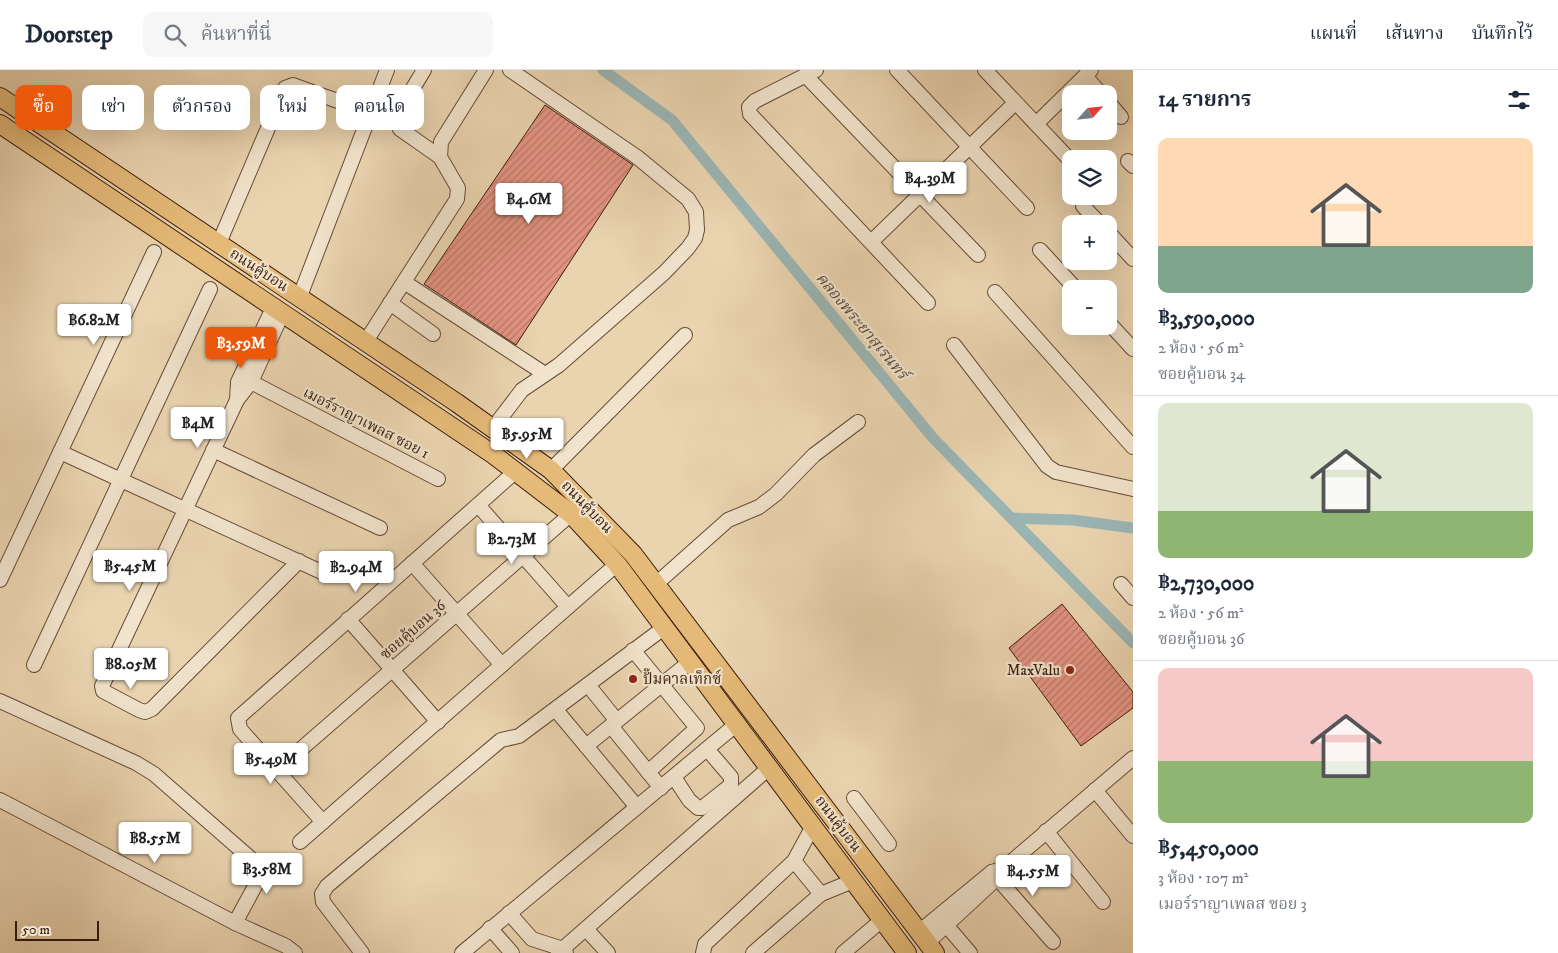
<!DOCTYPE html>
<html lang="th">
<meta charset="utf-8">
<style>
:root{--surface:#fff;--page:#f6f6f7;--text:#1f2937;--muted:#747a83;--line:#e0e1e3;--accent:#ea580c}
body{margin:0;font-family:"IM FELL DW Pica","Noto Serif Thai",serif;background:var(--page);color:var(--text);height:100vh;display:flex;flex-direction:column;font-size:19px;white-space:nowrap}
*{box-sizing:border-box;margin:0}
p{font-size:16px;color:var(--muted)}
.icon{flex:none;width:28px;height:28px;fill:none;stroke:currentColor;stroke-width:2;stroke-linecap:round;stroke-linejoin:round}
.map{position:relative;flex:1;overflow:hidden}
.details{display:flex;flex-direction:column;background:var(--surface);width:425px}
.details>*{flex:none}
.hud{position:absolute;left:15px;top:15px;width:475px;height:45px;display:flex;gap:10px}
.needle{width:32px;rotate:63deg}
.tools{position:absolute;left:1062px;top:15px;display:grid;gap:10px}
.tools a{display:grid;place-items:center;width:55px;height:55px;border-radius:10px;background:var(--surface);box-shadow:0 5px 20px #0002;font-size:25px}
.scale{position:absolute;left:15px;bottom:12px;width:84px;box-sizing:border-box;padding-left:5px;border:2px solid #3a1d0d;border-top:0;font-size:14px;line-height:18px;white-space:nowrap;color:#3a1d0d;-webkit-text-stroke:4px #f1e3cc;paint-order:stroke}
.price{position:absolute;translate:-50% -42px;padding:0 11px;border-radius:5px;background:#fff;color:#222;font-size:16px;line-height:32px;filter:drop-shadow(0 1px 2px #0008)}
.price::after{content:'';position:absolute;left:50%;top:30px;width:15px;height:11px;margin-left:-8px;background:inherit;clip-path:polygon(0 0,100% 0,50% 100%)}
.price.selected{background:var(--accent);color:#fff}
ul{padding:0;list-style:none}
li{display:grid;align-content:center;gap:10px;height:265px;padding:0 25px}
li+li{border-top:1px solid var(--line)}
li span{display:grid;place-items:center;height:155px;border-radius:10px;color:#555}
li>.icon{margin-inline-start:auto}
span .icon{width:90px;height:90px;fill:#fffc;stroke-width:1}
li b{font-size:21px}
h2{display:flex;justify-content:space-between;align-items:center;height:60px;padding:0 25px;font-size:21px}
.pill{padding:0 18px;border-radius:10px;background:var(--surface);box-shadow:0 5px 20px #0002;font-size:18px;line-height:45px}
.pill.selected{background:var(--accent);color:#fff}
header{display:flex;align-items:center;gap:30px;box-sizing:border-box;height:70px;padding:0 25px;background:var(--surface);border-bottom:1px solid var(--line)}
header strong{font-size:24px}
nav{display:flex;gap:28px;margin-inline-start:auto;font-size:18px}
.search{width:350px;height:45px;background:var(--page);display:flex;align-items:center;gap:12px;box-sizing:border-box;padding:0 18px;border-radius:10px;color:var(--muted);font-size:19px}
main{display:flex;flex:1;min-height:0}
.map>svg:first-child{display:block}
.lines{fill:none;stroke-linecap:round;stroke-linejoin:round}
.canal{stroke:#9bb6b5;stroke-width:11}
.building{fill:url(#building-hatch);stroke:#3a1d0d}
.minor-casing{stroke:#664b36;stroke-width:16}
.major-casing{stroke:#3a1d0d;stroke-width:20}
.minor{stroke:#f1e3cc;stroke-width:14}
.major{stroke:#e5ba78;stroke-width:18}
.poi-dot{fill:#8f2418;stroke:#f1e3cc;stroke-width:2}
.labels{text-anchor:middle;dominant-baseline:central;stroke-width:4.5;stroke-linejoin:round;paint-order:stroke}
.street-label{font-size:15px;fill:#3a1d0d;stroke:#f1e3cc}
.poi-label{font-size:15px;fill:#3a1d0d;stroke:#f1e3cc;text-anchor:end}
.water-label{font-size:16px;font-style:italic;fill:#574b3f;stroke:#f1e3cc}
</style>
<header>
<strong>Doorstep</strong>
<div class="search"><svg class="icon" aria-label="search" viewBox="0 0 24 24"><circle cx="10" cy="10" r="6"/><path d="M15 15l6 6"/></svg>ค้นหาที่นี่</div>
<nav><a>แผนที่</a><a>เส้นทาง</a><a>บันทึกไว้</a></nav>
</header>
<main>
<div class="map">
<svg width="1133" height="883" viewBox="0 0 1133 883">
<defs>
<pattern id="building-hatch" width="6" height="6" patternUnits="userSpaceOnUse" patternTransform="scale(1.25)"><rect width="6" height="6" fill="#e49484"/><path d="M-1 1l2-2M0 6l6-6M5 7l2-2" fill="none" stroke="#ba786a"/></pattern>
</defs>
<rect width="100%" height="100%" fill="#ead4b0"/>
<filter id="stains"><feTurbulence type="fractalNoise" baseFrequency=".004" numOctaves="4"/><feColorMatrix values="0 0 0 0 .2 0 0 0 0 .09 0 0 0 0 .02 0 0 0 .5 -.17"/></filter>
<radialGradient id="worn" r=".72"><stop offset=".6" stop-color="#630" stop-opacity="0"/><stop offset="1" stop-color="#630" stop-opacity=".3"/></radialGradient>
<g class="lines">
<g class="canal">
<path d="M 603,0 L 672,50 L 933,368 L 1133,573"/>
<path d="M 1011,448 L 1073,450 L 1133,458"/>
</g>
</g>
<g class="building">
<path d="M 545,35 L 633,95 L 516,275 L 424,214 Z"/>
<path d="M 1062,534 L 1133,622 L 1133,638 L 1081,676 L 1009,578 Z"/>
</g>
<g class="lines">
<defs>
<g id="minor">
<path d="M 424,0 L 398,43 L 396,50 L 400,59 L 440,87"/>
<path d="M 816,0 L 755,31 L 749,37 L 750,44 L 928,233"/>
<path d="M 897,0 L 1027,138"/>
<path d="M 985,0 L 1071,91"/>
<path d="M 806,6 L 978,185"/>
<path d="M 1085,6 L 1101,24"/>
<path d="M 1109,33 L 1121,47"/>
<path d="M 1036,54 L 1091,0"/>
<path d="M 1128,91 L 1133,96"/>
<path d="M 1083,136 L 1100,154"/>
<path d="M 1109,163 L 1133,189"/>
<path d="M 871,172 L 1015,33"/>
<path d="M 219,173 L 285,18 L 293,15 L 371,43"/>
<path d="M 1040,180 L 1076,219"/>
<path d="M 404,212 L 545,304"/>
<path d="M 995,222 L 1133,377"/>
<path d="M 300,226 L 387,0"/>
<path d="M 390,233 L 433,264"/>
<path d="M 282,244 L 251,312 L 237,330 L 102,616 L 103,621 L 139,640 L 145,642 L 152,639 L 299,491"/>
<path d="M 1109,253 L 1133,279"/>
<path d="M 366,271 L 457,129 L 458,118 L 440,87 L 441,72 L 486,0"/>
<path d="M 954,275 L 1047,396 L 1056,402 L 1133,419"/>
<path d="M 251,312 L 438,409"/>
<path d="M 237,330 L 238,312 L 273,238"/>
<path d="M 493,358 L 522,320 L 559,295 L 664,203 L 688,178 L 695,168 L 697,160 L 696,142 L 688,129 L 637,87 L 510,0"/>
<path d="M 213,380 L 380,458"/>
<path d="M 60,382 L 328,505"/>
<path d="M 551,400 L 685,265"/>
<path d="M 478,435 L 568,537"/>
<path d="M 412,493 L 502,595"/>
<path d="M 0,510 L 154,182"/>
<path d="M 656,514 L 728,450 L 759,437 L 776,424 L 814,385 L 858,352"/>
<path d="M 1121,514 L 1133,528"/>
<path d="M 348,549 L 438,652"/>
<path d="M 633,580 L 697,658 L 648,702"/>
<path d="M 34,595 L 210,219"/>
<path d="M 588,615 L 617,651"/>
<path d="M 0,631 L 136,693 L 154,704 L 258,795 L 261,805 L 235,853"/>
<path d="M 556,640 L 637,737 L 738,653"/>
<path d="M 611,656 L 661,718"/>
<path d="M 586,676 L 691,591"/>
<path d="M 277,700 L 571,444"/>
<path d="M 674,707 L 689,730 L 698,738 L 702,738 L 731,715 L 731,707 L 707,679"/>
<path d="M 1095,720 L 1133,766"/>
<path d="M 854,728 L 889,774"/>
<path d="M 0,730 L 235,853 L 286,876 L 295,883"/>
<path d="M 323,752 L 240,659 L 238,648 L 516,401"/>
<path d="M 813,756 L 794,791 L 821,824"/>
<path d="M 1046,761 L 1103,832"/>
<path d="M 300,772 L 617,494"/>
<path d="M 992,802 L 1053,872"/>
<path d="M 509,843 L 532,869 L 563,879 L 566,883"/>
<path d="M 941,849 L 970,883"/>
<path d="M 490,858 L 512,883"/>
<path d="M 586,859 L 608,883"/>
<path d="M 919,862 L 992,802 L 1004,798 L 1133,688"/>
<path d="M 927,873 L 995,810"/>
<path d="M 362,883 L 323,832 L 322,824 L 327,816 L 501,670 L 519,666 L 665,557"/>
<path d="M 462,883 L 637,737"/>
<path d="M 558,883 L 770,697"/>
<path d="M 703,883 L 705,874 L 794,791"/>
<path d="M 753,883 L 821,824 L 853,811"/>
<path d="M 843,883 L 882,850"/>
</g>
<g id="major">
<path d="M 0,27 L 457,333 L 551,400 L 633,484 L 935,883"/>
<path d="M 0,54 L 494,385 L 571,444 L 617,494 L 907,883"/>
</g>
</defs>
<use href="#minor" class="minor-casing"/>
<use href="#major" class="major-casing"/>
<use href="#minor" class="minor"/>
<use href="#major" class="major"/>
</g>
<g class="poi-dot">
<circle cx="1070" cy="600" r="5"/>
<circle cx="633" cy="609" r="5"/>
</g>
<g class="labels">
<g class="street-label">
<text transform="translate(259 200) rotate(33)">ถนนคู้บอน</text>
<text transform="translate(366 353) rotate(27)">เมอร์ราญาเพลส ซอย 1</text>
<text transform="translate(587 437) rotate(46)">ถนนคู้บอน</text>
<text transform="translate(413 560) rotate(-41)">ซอยคู้บอน 36</text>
<text transform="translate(838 754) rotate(53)">ถนนคู้บอน</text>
</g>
<g class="poi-label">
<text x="1060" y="600">MaxValu</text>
<text x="643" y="609" text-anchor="start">ปั๊มคาลเท็กซ์</text>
</g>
<g class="water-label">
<text transform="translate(862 256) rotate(50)">คลองพระยาสุเรนทร์</text>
</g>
</g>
<rect width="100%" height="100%" filter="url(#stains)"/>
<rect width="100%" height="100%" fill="url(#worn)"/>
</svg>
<div class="tools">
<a><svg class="needle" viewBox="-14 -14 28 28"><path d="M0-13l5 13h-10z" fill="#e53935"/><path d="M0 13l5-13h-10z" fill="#747a83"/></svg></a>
<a><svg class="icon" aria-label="layers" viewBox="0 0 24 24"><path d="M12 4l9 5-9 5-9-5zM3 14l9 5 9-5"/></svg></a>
<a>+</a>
<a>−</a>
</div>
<div class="scale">50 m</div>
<b class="price" style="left:930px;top:134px">฿4.39M</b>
<b class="price" style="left:529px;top:155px">฿4.6M</b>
<b class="price" style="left:94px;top:276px">฿6.82M</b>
<b class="price selected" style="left:241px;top:299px">฿3.59M</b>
<b class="price" style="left:198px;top:379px">฿4M</b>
<b class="price" style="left:527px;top:390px">฿5.95M</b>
<b class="price" style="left:512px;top:495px">฿2.73M</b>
<b class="price" style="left:130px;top:522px">฿5.45M</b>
<b class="price" style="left:356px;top:523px">฿2.94M</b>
<b class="price" style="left:131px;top:620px">฿8.05M</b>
<b class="price" style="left:271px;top:715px">฿5.49M</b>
<b class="price" style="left:155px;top:794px">฿8.55M</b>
<b class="price" style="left:267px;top:825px">฿3.58M</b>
<b class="price" style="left:1033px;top:827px">฿4.55M</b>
<div class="hud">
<a class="pill selected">ซื้อ</a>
<a class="pill">เช่า</a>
<a class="pill">ตัวกรอง</a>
<a class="pill">ใหม่</a>
<a class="pill">คอนโด</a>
</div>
</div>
<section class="details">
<h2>14 รายการ<svg class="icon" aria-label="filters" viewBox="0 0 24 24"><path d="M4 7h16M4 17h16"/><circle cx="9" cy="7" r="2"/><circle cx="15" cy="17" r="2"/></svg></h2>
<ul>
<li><span style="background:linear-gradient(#ffd9b3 70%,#7fa58c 0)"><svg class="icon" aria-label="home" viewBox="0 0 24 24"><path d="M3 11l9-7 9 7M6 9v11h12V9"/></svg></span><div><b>฿3,590,000</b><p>2 ห้อง · 56 m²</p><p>ซอยคู้บอน 34</p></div></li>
<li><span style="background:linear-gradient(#dfe7d0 70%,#8fb573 0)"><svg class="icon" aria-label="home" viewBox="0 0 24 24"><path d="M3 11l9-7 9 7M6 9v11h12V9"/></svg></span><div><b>฿2,730,000</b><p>2 ห้อง · 56 m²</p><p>ซอยคู้บอน 36</p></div></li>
<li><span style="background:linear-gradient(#f6c9c9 60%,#8fb573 0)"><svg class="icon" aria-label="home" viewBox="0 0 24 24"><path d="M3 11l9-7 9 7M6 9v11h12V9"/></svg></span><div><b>฿5,450,000</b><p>3 ห้อง · 107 m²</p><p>เมอร์ราญาเพลส ซอย 3</p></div></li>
</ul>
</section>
</main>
